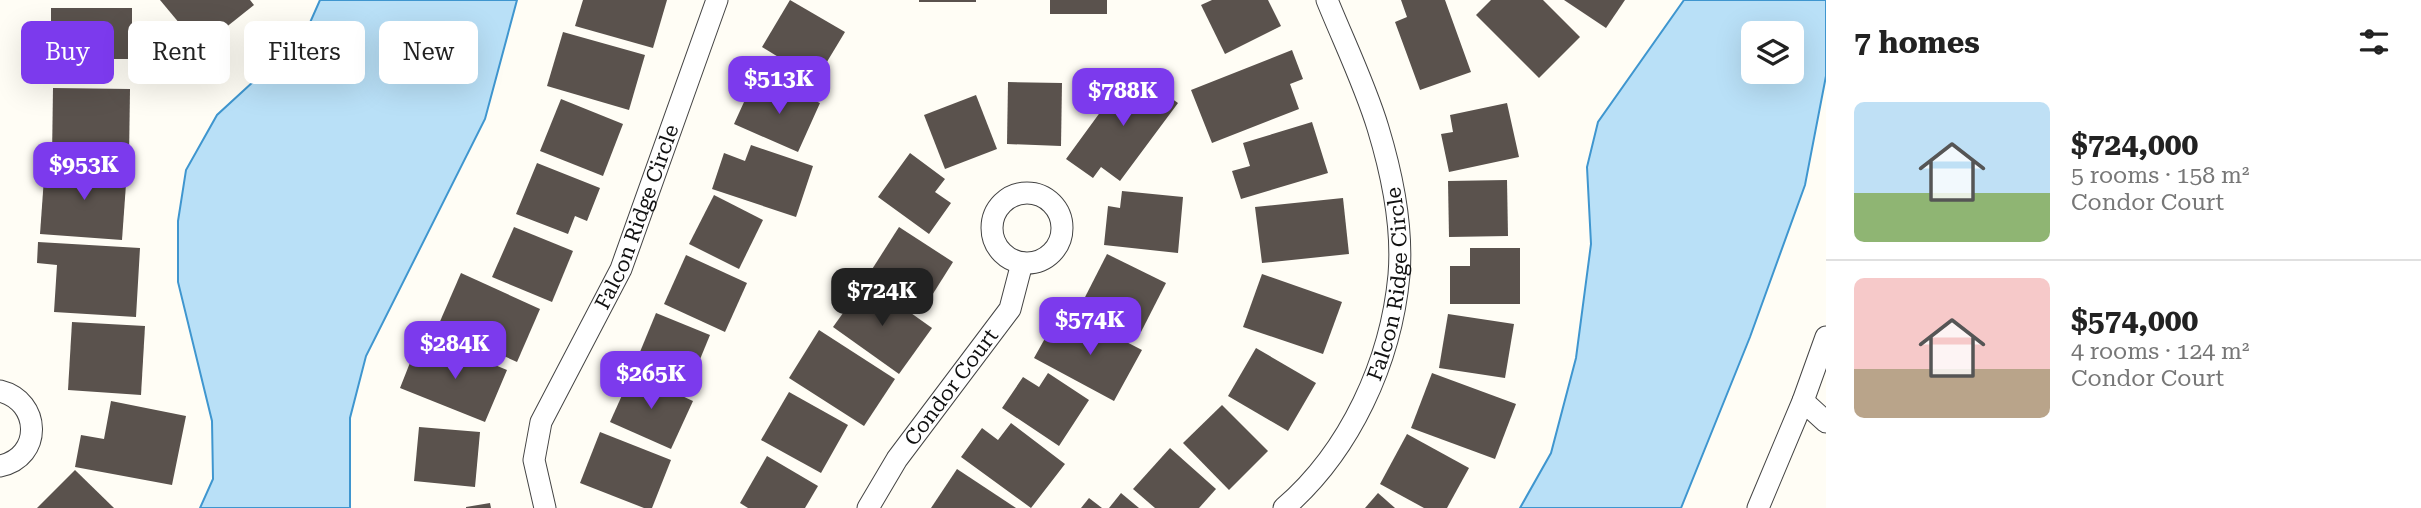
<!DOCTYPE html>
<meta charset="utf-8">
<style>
:root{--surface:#fff;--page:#f2f2f2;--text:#222;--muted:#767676;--line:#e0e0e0;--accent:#7c3aed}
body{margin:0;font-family:"Roboto Serif",serif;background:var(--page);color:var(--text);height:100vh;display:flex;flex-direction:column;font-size:26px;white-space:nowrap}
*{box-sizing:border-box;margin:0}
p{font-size:23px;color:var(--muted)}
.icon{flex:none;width:38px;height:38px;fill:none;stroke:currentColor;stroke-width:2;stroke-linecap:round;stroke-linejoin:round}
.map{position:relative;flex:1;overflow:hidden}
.side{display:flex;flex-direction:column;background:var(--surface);width:595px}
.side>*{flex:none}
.top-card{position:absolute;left:21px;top:21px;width:665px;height:63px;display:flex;gap:14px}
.fabs{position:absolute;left:1741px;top:21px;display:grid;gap:14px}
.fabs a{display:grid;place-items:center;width:63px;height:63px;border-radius:10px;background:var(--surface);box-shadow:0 7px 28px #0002;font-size:35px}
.price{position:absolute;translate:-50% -60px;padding:0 16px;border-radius:14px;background:var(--accent);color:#fff;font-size:23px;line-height:46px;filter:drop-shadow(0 2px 4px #0008)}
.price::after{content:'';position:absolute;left:50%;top:42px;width:21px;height:16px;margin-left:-10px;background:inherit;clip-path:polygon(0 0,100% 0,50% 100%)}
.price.current{background:#222;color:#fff}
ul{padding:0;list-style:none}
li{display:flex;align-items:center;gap:21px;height:175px;padding:0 28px}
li+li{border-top:2px solid var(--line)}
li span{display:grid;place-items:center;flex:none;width:196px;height:140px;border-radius:10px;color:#555}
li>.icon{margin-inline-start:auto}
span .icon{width:84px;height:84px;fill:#fffc;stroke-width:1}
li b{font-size:30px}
h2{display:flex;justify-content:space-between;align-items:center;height:84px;padding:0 28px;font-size:30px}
.tag{padding:0 24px;border-radius:10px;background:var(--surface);box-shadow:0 7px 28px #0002;font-size:24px;line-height:63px}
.tag.current{background:var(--accent);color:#fff}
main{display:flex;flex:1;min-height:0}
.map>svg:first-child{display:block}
.water{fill:#b9e0f7;stroke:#3f96cf;stroke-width:2;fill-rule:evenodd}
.building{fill:#5a524d}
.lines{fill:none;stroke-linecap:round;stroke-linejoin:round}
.street-casing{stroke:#444;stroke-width:23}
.street{stroke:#fff;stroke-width:21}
.labels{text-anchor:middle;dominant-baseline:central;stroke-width:7;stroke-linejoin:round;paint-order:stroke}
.street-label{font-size:21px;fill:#111;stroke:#fff}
</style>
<main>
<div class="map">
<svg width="1826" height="508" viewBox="0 0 1826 508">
<rect width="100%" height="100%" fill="#fffdf5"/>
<g class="water">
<path d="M 320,0 L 517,0 L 485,119 L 366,356 L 350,418 L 350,508 L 200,508 L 213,479 L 212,421 L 178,282 L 178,221 L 186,170 L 217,115 L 305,34 Z"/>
<path d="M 1684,0 L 1826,0 L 1826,76 L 1805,185 L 1750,337 L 1681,508 L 1520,508 L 1551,453 L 1576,358 L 1591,244 L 1587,167 L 1598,122 ZM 1792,33 L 1792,72 L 1754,72 L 1754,33 Z"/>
</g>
<g class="building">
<path d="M 160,0 L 250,0 L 254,5 L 200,48 Z"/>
<path d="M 583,0 L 667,0 L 653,48 L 575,26 Z"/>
<path d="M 790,0 L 845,32 L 816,80 L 762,47 Z"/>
<rect x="919" y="0" width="57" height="2"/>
<rect x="1050" y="0" width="57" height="14"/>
<path d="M 1212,0 L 1268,0 L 1281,26 L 1225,54 L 1201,5 Z"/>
<path d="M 1401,0 L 1445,0 L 1471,72 L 1420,90 L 1395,22 L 1407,17 Z"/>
<path d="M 1491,0 L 1543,0 L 1580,37 L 1539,78 L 1476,15 Z"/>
<path d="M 1564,0 L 1625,0 L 1606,28 Z"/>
<path d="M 51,8 L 132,8 L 132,59 L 93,59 L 93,78 L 51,78 Z"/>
<path d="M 563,32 L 645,55 L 629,110 L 547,86 Z"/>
<path d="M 1292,50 L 1303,79 L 1290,84 L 1299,109 L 1212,143 L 1191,90 Z"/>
<path d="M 1131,70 L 1178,103 L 1120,181 L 1101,167 L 1093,178 L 1066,159 Z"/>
<path d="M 773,82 L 820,103 L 798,152 L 734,124 L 749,91 L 766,98 Z"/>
<path d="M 1008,82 L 1062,83 L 1061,146 L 1007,144 Z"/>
<path d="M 53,88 L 130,89 L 129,158 L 52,157 Z"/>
<path d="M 976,95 L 997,149 L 945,169 L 924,115 Z"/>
<path d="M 561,99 L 623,124 L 603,176 L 540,151 Z"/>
<path d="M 1507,103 L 1519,157 L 1449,172 L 1441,134 L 1453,132 L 1450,115 Z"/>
<path d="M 1312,122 L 1328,173 L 1241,199 L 1232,171 L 1250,166 L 1243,143 Z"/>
<path d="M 751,145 L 813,166 L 796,217 L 712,189 L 724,153 L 745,161 Z"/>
<path d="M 910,153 L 945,179 L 935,192 L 951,203 L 929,234 L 878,197 Z"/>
<path d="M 537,163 L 600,188 L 587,221 L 575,216 L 568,234 L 516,214 Z"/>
<path d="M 45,164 L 127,170 L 122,240 L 40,234 Z"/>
<path d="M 1507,180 L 1508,236 L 1449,237 L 1448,181 Z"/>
<path d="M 1122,191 L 1183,197 L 1178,253 L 1104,245 L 1108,206 L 1120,208 Z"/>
<path d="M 714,195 L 763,220 L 739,269 L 689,244 Z"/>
<path d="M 1343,198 L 1349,254 L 1262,263 L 1255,207 Z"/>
<path d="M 514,227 L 573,251 L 552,302 L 492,277 Z"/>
<path d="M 899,227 L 953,262 L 924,308 L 869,274 Z"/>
<path d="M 38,242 L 140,248 L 136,317 L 54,312 L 57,265 L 37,263 Z"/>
<path d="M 1470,248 L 1520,248 L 1520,304 L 1450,304 L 1450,266 L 1470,266 Z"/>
<path d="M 1107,254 L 1166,283 L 1141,332 L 1082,303 Z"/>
<path d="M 686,255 L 747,283 L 725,332 L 664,304 Z"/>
<path d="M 461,273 L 540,309 L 517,362 L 438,326 Z"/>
<path d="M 1262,274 L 1342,302 L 1323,354 L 1243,327 Z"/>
<path d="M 866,281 L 932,328 L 899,374 L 833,327 Z"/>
<path d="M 656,313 L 710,335 L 689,386 L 635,364 Z"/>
<path d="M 1448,314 L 1514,324 L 1505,378 L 1439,368 Z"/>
<path d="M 1078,317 L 1142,350 L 1114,401 L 1034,358 L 1053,324 L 1069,333 Z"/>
<path d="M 72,322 L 145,326 L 141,395 L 68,390 Z"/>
<path d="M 819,330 L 895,379 L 864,426 L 789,378 Z"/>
<path d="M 439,342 L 507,370 L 485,422 L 400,388 L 415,350 L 433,357 Z"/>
<path d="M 1256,348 L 1316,383 L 1288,431 L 1228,396 Z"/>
<path d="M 632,373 L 693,401 L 671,449 L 610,422 Z"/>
<path d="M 1048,373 L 1089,400 L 1059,446 L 1002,408 L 1023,377 L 1039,387 Z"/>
<path d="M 1432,373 L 1516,404 L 1495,459 L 1411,428 Z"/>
<path d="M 789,392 L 848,425 L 821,473 L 761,440 Z"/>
<path d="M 111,401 L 186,416 L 172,485 L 75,467 L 81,435 L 104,439 Z"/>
<path d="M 1222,405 L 1268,451 L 1229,490 L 1183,443 Z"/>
<path d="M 1011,423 L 1065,464 L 1031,508 L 961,457 L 982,428 L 998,440 Z"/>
<path d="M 419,427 L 480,432 L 475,487 L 414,481 Z"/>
<path d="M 600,432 L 671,460 L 652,508 L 644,508 L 580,483 Z"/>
<path d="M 1407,434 L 1469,468 L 1447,508 L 1424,508 L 1380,484 Z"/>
<path d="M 1170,448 L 1216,489 L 1199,508 L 1155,508 L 1133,489 Z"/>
<path d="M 767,456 L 818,486 L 805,508 L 748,508 L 740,503 Z"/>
<path d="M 957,469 L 1016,508 L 931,508 Z"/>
<path d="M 75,470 L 114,508 L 37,508 Z"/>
<path d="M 1121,493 L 1139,508 L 1109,508 Z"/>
<path d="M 1378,493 L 1395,508 L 1365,508 Z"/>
<path d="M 1089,498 L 1102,508 L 1081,508 Z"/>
<path d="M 490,503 L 491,508 L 466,508 L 466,507 Z"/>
</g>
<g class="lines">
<defs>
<g id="street">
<circle cx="1027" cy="228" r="35"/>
<path d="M 0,391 C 41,401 43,457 0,466"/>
<path d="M 1803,401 L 1826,422"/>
<path id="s1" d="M 545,508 L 534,460 L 541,422 L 621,269 L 717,0"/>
<path id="s2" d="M 868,508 L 897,459 L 1010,309 L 1022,263"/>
<path id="s3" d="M 1284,508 C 1350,451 1391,362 1399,275 C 1403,227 1392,174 1378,128 C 1365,85 1344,42 1327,0"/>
<path d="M 1758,508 L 1803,401 L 1826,337"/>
</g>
</defs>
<use href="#street" class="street-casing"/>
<use href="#street" class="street"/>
</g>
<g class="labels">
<g class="street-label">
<text stroke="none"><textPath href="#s1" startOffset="315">Falcon Ridge Circle</textPath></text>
<text stroke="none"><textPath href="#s3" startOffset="256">Falcon Ridge Circle</textPath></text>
<text stroke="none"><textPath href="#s2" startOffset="147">Condor Court</textPath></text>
</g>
</g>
</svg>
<div class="fabs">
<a><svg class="icon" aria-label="layers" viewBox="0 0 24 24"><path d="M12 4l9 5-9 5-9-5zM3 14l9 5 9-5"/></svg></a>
</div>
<b class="price" style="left:779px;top:116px">$513K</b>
<b class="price" style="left:1123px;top:128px">$788K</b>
<b class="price" style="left:84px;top:202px">$953K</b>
<b class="price current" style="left:882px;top:328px">$724K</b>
<b class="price" style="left:1090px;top:357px">$574K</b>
<b class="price" style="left:455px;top:381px">$284K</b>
<b class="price" style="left:651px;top:411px">$265K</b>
<div class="top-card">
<a class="tag current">Buy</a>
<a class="tag">Rent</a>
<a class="tag">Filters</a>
<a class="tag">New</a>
</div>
</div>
<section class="side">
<h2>7 homes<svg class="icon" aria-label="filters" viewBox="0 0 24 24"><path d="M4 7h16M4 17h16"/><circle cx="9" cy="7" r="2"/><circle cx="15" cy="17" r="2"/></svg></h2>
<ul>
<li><span style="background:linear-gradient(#bfe0f5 65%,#8fb573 0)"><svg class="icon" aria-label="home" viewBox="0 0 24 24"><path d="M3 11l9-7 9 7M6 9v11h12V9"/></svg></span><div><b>$724,000</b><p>5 rooms · 158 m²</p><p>Condor Court</p></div></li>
<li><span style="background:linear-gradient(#f6c9c9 65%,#b9a48a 0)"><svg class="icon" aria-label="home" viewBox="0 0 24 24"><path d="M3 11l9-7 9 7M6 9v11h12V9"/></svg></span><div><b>$574,000</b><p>4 rooms · 124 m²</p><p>Condor Court</p></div></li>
</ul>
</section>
</main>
